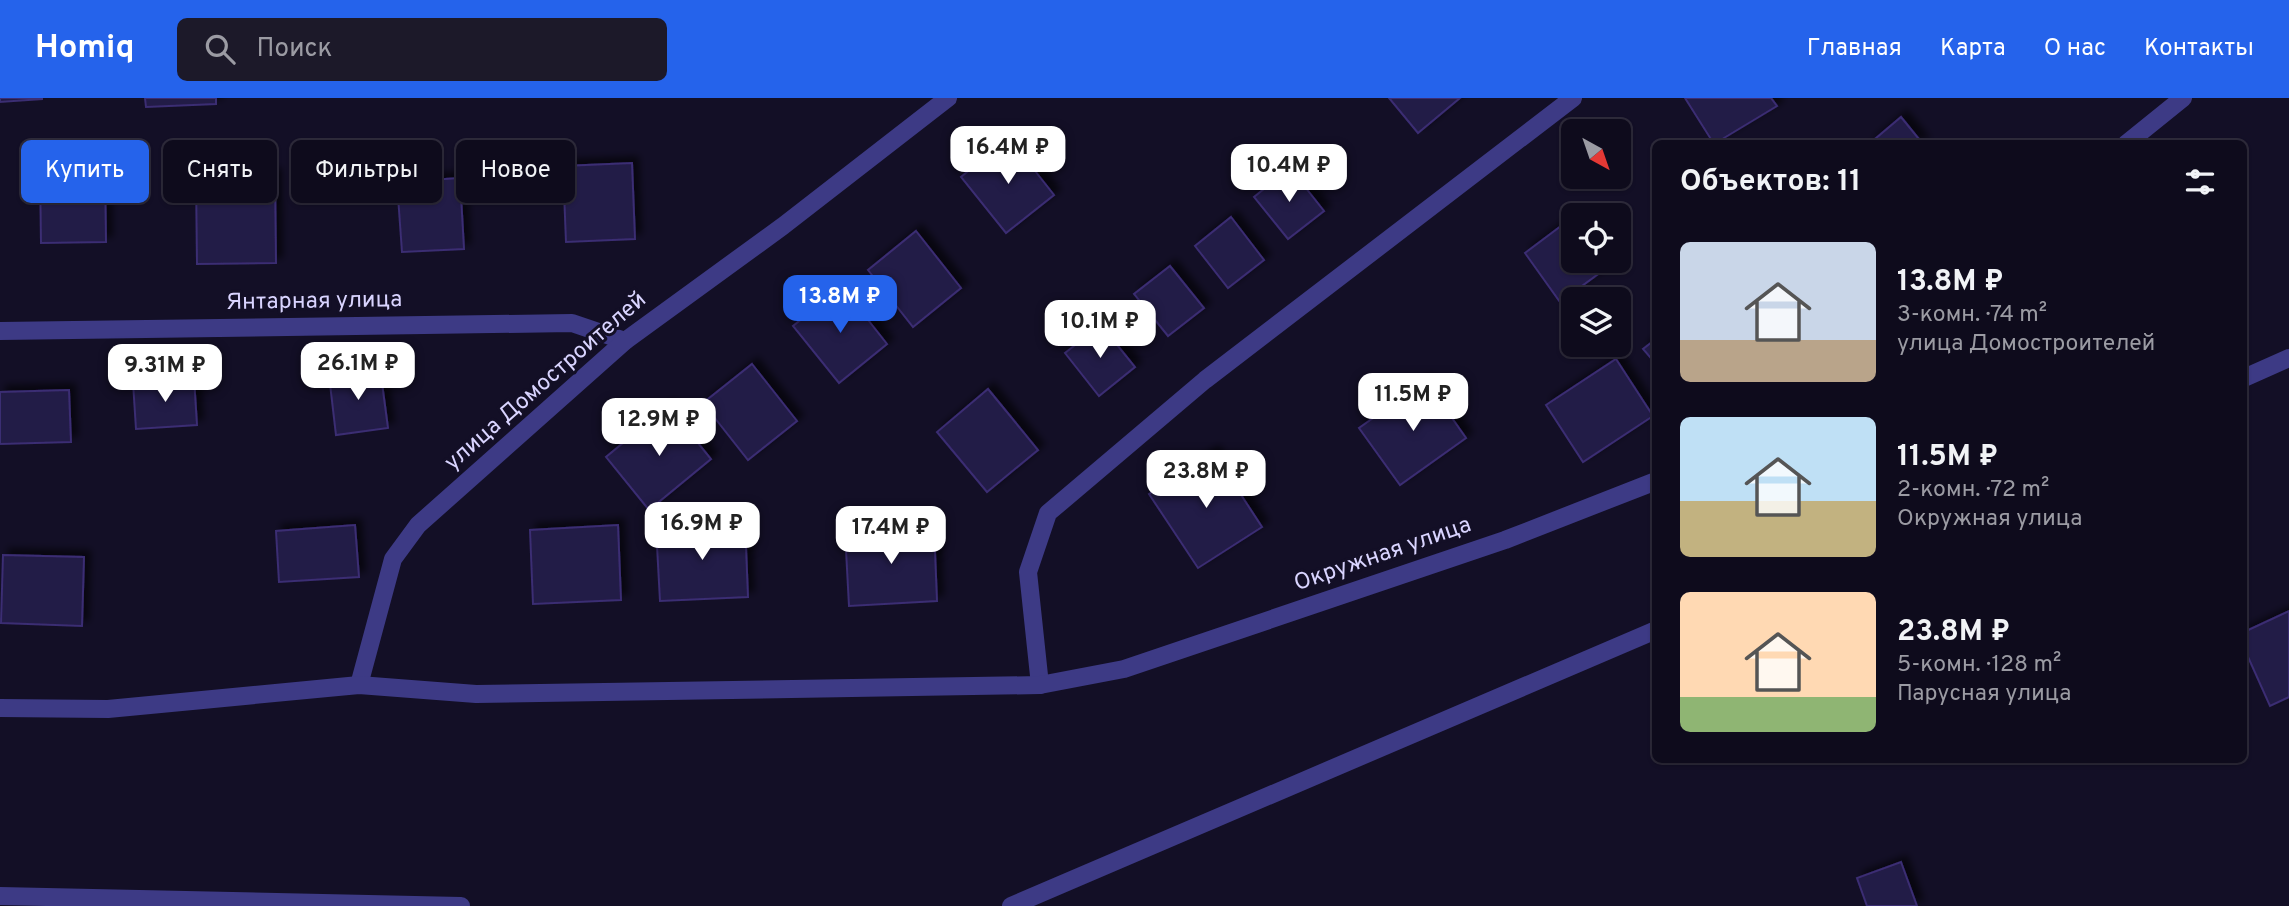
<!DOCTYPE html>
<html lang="ru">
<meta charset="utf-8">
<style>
:root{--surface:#0e0b1c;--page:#1c1929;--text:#f1f3f6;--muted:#9b9ba3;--line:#2e2b3b;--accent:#2563eb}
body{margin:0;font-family:Overpass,sans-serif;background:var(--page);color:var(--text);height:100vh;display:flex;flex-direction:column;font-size:26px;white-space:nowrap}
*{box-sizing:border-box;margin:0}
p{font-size:23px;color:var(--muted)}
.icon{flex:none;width:38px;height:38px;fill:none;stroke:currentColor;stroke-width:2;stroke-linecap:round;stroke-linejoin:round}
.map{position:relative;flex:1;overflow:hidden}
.details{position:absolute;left:1652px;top:42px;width:595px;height:623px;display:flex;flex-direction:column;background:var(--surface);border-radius:10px;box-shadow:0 2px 5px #0004,0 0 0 2px var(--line)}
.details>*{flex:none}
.hud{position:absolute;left:21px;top:42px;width:665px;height:63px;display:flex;gap:14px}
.needle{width:46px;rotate:140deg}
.tools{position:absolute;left:1561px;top:21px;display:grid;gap:14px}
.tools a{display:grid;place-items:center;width:70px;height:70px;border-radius:10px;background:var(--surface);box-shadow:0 2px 5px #0004,0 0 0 2px var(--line);font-size:35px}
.price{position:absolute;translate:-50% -60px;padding:0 16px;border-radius:14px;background:#fff;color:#222;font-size:23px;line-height:46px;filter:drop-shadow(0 2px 4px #0008)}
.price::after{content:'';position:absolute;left:50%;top:42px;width:21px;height:16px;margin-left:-10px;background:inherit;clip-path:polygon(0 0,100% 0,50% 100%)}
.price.on{background:var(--accent);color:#fff}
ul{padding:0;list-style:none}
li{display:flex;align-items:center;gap:21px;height:175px;padding:0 28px}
li span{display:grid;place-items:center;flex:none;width:196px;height:140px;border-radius:10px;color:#555}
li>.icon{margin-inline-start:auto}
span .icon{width:84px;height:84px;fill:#fffc;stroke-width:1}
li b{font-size:30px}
h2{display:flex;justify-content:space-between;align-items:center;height:84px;padding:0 28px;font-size:30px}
.chip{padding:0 24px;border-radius:10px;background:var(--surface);box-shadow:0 2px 5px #0004,0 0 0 2px var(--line);font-size:24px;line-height:63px}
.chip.on{background:var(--accent);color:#fff}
header{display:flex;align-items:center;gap:42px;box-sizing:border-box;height:98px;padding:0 35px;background:var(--accent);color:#fff}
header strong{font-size:33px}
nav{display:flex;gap:38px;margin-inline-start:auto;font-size:24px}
.search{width:490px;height:63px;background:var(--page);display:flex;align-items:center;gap:18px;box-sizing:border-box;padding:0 24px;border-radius:10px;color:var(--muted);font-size:26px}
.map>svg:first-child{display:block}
.building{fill:#241b47;stroke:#3b2d73;stroke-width:2;filter:url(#shadow)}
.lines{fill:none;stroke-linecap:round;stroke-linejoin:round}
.lane{stroke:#3d3a85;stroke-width:18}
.street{stroke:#3d3a85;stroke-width:18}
.labels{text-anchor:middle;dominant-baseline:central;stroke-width:6;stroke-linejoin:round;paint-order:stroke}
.street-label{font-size:23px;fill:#d9d4ff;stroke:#130f26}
</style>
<header>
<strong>Homiq</strong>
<div class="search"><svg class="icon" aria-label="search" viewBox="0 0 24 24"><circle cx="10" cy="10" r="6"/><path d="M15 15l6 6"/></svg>Поиск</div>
<nav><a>Главная</a><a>Карта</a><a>О нас</a><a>Контакты</a></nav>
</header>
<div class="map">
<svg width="2289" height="808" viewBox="0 0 2289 808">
<defs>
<filter id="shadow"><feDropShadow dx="6" dy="-6" stdDeviation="3.5" flood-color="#0009"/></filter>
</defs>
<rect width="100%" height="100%" fill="#130f26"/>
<g class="building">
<path d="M 0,0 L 42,0 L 42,1 L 0,4 Z"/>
<path d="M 145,0 L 216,0 L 216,6 L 146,9 Z"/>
<path d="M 1389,0 L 1460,0 L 1418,35 Z"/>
<path d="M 1685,0 L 1771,0 L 1777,8 L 1714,46 Z"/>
<path d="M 1901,19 L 1923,46 L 1869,46 Z"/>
<path d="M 1009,40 L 1054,97 L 1006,135 L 961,79 Z"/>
<path d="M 632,65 L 635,141 L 566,144 L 563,68 Z"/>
<path d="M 1290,70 L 1324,113 L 1288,141 L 1254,99 Z"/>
<path d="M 40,72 L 105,72 L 106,144 L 41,145 Z"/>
<path d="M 275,77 L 276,165 L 197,166 L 196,79 Z"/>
<path d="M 460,80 L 464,151 L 402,154 L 397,84 Z"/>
<path d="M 1231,119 L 1264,162 L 1228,190 L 1195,148 Z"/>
<path d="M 1573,119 L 1573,163 L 1616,163 L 1560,204 L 1525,155 Z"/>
<path d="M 916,133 L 961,190 L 913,229 L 868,172 Z"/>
<path d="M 1170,168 L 1204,210 L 1168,238 L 1134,196 Z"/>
<path d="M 842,189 L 887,246 L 839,285 L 793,228 Z"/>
<path d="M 1101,227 L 1135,269 L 1099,298 L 1065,255 Z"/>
<path d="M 1656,241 L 1656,266 L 1643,251 Z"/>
<path d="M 1616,261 L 1653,318 L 1583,364 L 1546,307 Z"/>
<path d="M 752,266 L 797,323 L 748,362 L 703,305 Z"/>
<path d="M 380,270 L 388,330 L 336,337 L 329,277 Z"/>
<path d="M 194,280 L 197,327 L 136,331 L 133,284 Z"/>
<path d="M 1426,283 L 1466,340 L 1400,387 L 1359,330 Z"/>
<path d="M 988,291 L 1038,352 L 987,394 L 937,334 Z"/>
<path d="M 69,292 L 71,344 L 0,346 L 0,294 Z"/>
<path d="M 668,308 L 711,361 L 649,412 L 606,359 Z"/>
<path d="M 1213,354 L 1262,429 L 1198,470 L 1149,396 Z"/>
<path d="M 745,424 L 748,499 L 660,503 L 656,429 Z"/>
<path d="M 355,427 L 359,479 L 279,484 L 276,433 Z"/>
<path d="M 618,427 L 621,502 L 533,506 L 530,432 Z"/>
<path d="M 934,429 L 937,503 L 849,508 L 845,433 Z"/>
<path d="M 3,457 L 84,459 L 82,528 L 1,525 Z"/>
<path d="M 2289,513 L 2289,599 L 2270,608 L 2244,550 L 2244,534 Z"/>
<path d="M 1901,764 L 1917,808 L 1867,808 L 1857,780 Z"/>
</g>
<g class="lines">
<g class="lane">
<path d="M 2244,280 L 2289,260"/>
<path d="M 0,798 L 461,808"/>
<path d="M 1011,808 L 1656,532"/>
</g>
<g class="street">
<path d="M 2126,46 L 2183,0"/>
<path d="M 0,233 L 572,225 L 625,243"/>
<path d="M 359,587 L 393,461 L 418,427 L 625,243 L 783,128 L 948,0"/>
<path d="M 1040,587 L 1028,474 L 1048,415 L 1205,282 L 1573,0"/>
<path d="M 0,610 L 108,611 L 359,587 L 476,596 L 1040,587 L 1124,571 L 1505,442 L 1656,383"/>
</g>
</g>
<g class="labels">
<g class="street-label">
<text transform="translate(314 204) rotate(-1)">Янтарная улица</text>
<text transform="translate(546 284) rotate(-41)">улица Домостроителей</text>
<text transform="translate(1383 457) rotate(-19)">Окружная улица</text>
</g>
</g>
</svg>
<div class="tools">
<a><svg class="needle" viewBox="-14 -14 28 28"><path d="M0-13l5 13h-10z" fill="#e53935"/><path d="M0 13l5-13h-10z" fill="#9b9ba3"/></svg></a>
<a><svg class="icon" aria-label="locate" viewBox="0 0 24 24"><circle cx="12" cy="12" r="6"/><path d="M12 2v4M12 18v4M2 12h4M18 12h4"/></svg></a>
<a><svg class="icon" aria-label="layers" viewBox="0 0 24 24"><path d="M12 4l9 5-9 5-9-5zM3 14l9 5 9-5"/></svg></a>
</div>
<b class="price" style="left:1008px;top:88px">16.4M ₽</b>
<b class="price" style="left:1289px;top:106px">10.4M ₽</b>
<b class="price on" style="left:840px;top:237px">13.8M ₽</b>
<b class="price" style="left:1100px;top:262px">10.1M ₽</b>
<b class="price" style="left:358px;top:304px">26.1M ₽</b>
<b class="price" style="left:165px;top:306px">9.31M ₽</b>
<b class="price" style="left:1413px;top:335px">11.5M ₽</b>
<b class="price" style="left:659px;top:360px">12.9M ₽</b>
<b class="price" style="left:1206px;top:412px">23.8M ₽</b>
<b class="price" style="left:702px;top:464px">16.9M ₽</b>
<b class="price" style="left:891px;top:468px">17.4M ₽</b>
<div class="hud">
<a class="chip on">Купить</a>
<a class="chip">Снять</a>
<a class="chip">Фильтры</a>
<a class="chip">Новое</a>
</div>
<section class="details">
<h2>Объектов: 11<svg class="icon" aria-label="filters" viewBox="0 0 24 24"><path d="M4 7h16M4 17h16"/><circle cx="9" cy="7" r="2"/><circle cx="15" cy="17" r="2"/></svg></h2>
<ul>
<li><span style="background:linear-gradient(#c9d6e8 70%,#b9a48a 0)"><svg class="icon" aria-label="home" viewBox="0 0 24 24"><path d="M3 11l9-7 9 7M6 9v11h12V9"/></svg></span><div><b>13.8M ₽</b><p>3-комн. · 74 m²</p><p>улица Домостроителей</p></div></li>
<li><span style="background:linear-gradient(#bfe0f5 60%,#c2b280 0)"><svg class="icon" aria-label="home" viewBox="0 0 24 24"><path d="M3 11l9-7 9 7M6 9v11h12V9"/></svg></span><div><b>11.5M ₽</b><p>2-комн. · 72 m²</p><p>Окружная улица</p></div></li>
<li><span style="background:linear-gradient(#ffd9b3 75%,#8fb573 0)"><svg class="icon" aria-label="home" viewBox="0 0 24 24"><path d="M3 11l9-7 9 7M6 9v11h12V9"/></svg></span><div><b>23.8M ₽</b><p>5-комн. · 128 m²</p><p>Парусная улица</p></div></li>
</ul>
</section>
</div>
